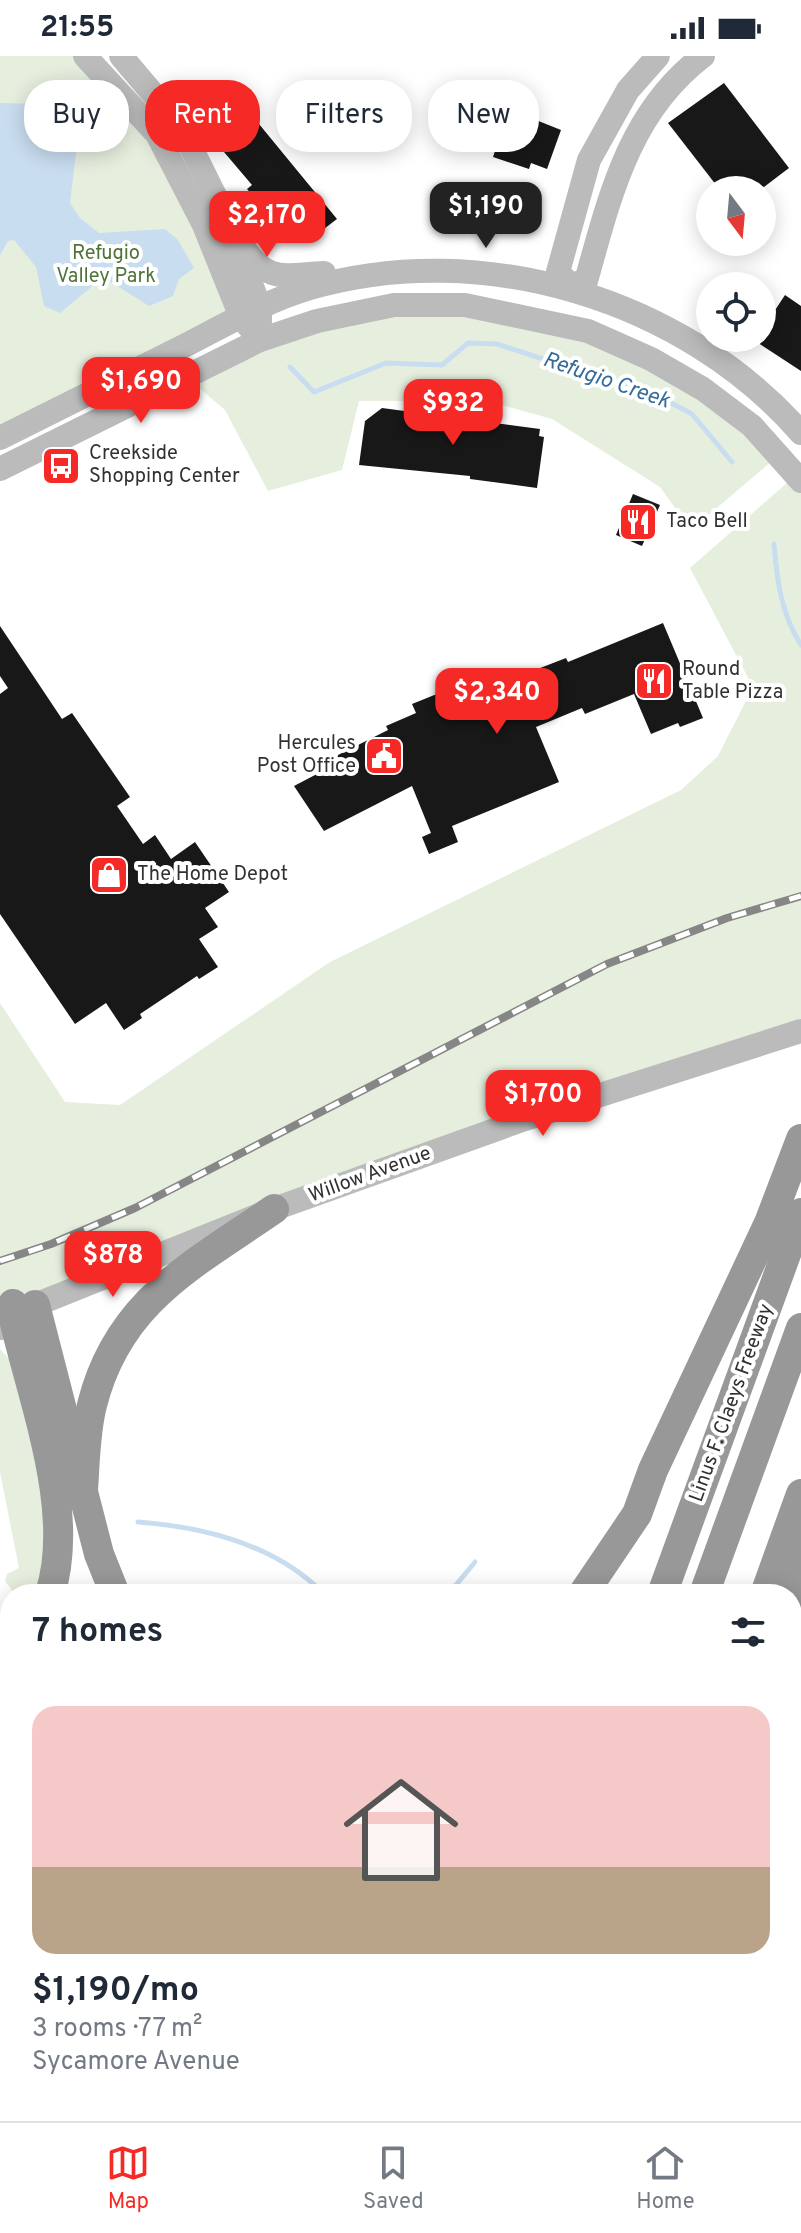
<!DOCTYPE html>
<meta charset="utf-8">
<style>
:root{--surface:#fff;--page:#f2f2f3;--text:#1f2937;--muted:#747a83;--line:#e0e1e3;--accent:#f52a26}
body{margin:0;font-family:Overpass,sans-serif;background:var(--page);color:var(--text);height:100vh;display:flex;flex-direction:column;font-size:30px;white-space:nowrap}
*{box-sizing:border-box;margin:0}
p{font-size:26px;color:var(--muted)}
.icon{flex:none;width:44px;height:44px;fill:none;stroke:currentColor;stroke-width:2;stroke-linecap:round;stroke-linejoin:round}
.map{position:relative;flex:1;overflow:hidden}
.panel{position:absolute;left:0px;top:1528px;width:802px;height:538px;display:flex;flex-direction:column;background:var(--surface);border-radius:32px 32px 0 0;box-shadow:0 4px 20px #0003}
.panel>*{flex:none}
.guide{position:absolute;left:24px;top:24px;width:754px;height:72px;display:flex;gap:16px}
.needle{width:52px;rotate:164deg}
.buttons{position:absolute;left:696px;top:120px;display:grid;gap:16px}
.buttons a{display:grid;place-items:center;width:80px;height:80px;border-radius:50%;background:var(--surface);box-shadow:0 4px 20px #0003;font-size:40px}
.price{position:absolute;translate:-50% -68px;padding:0 18px;border-radius:16px;background:var(--accent);color:#fff;font-size:26px;line-height:52px;filter:drop-shadow(0 2px 4px #0008)}
.price::after{content:'';position:absolute;left:50%;top:48px;width:24px;height:18px;margin-left:-12px;background:inherit;clip-path:polygon(0 0,100% 0,50% 100%)}
.price.current{background:#222;color:#fff}
ul{padding:0;list-style:none}
li{display:grid;align-content:center;gap:16px;height:424px;padding:0 32px}
li+li{border-top:2px solid var(--line)}
li span{display:grid;place-items:center;height:248px;border-radius:24px;color:#555}
li>.icon{margin-inline-start:auto}
span .icon{width:144px;height:144px;fill:#fffc;stroke-width:1}
li b{font-size:34px}
h2{display:flex;justify-content:space-between;align-items:center;height:96px;padding:0 32px;font-size:34px}
.chip{padding:0 28px;border-radius:32px;background:var(--surface);box-shadow:0 4px 20px #0003;font-size:28px;line-height:72px}
.chip.current{background:var(--accent);color:#fff}
.status{display:flex;justify-content:space-between;align-items:center;height:56px;padding:0 40px;background:var(--surface);direction:ltr}
.status svg{height:22px;fill:currentColor}
.tabs{display:flex;justify-content:space-around;align-items:center;height:112px;border-top:2px solid var(--line);background:var(--surface);font-size:22px;color:var(--muted)}
.tabs a{display:grid;justify-items:center;gap:4px}
.tabs .current{color:var(--accent)}
.map>svg:first-child{display:block}
.green{fill:#e6efde}
.water{fill:#c9ddf0}
.lines{fill:none;stroke-linecap:round;stroke-linejoin:round}
.stream{stroke:#c9ddf0;stroke-width:5}
.building{fill:#181818}
.secondary{stroke:#bbb;stroke-width:24}
.highway{stroke:#989898;stroke-width:30}
.rail-casing{stroke:#868686;stroke-width:8}
.rail{stroke:#fff;stroke-width:5;stroke-dasharray:15;stroke-linecap:butt}
.labels{text-anchor:middle;dominant-baseline:central;stroke-width:8;stroke-linejoin:round;paint-order:stroke}
.park-label{font-size:20px;fill:#4f7239;stroke:#fff}
.poi-label{font-size:20px;fill:#313131;stroke:#fff;text-anchor:start}
.street-label{font-size:20px;fill:#313131;stroke:#fff}
.water-label{font-size:22px;font-style:italic;fill:#366b9c;stroke:#fff}
</style>
<div class="status"><b>21:55</b><svg viewBox="0 0 49 12"><path d="M0 12V9h3v3zM5 12V6h3v6zM10 12V3h3v9zM15 12V0h3v12zM26 1h20v11H26zM47 4h2v5h-2z"/></svg></div>
<div class="map">
<svg width="801" height="2065" viewBox="0 0 801 2065">
<rect width="100%" height="100%" fill="#fff"/>
<g class="green">
<path d="M 0,0 L 85,0 L 157,78 L 241,261 L 0,382 Z"/>
<path d="M 394,249 L 605,280 L 779,399 L 691,474 L 660,431 L 552,363 L 488,345 L 359,345 L 342,414 L 268,435 L 225,354 L 185,320 Z"/>
<path d="M 796,419 L 801,425 L 801,972 L 0,1253 L 0,947 L 65,1046 L 120,1049 L 330,906 L 681,734 L 718,700 L 753,631 L 690,512 Z"/>
<path d="M 0,1293 L 10,1304 L 39,1408 L 48,1488 L 37,1538 L 15,1538 L 5,1525 L 7,1518 L 19,1512 L 0,1416 Z"/>
<path d="M 0,1801 L 10,1802 L 10,1943 L 0,1932 Z"/>
<path d="M 792,1892 L 801,1893 L 801,2065 L 650,2065 L 656,2056 L 792,2056 Z"/>
<path d="M 63,2056 L 382,2056 L 381,2065 L 66,2065 Z"/>
</g>
<path class="water" d="M 0,47 L 40,48 L 61,62 L 70,76 L 76,97 L 70,147 L 80,162 L 99,177 L 165,173 L 178,184 L 194,212 L 179,223 L 173,240 L 149,250 L 111,226 L 96,227 L 60,257 L 44,250 L 36,211 L 14,184 L 8,185 L 0,199 Z"/>
<g class="lines">
<g class="stream">
<path d="M 290,311 L 314,336 L 386,307 L 442,309 L 468,287 L 497,288 L 658,340 L 692,358 L 732,406"/>
<path d="M 774,488 C 777,524 781,558 801,589"/>
<path d="M 138,1466 C 205,1471 276,1489 324,1538"/>
<path d="M 440,1538 L 456,1529 L 475,1506"/>
<path d="M 0,1839 L 10,1847"/>
<path d="M 792,1940 L 801,1935"/>
</g>
</g>
<g class="building">
<path d="M 724,27 L 789,112 L 760,134 L 720,134 L 668,67 Z"/>
<path d="M 502,56 L 515,61 L 516,56 L 561,74 L 547,113 L 531,107 L 529,113 L 493,101 L 495,95 L 490,93 Z"/>
<path d="M 259,68 L 337,163 L 308,185 L 292,170 L 284,176 L 247,133 L 252,129 L 224,96 Z"/>
<path d="M 785,239 L 801,250 L 801,315 L 755,285 L 762,282 L 762,274 Z"/>
<path d="M 382,352 L 540,373 L 539,380 L 544,381 L 537,432 L 470,423 L 470,420 L 359,409 L 365,365 Z"/>
<path d="M 633,438 L 660,449 L 642,490 L 616,479 Z"/>
<path d="M 663,567 L 703,662 L 680,671 L 678,667 L 651,678 L 634,638 L 585,658 L 582,652 L 536,671 L 559,726 L 452,770 L 458,786 L 429,798 L 422,781 L 431,777 L 412,730 L 324,775 L 294,730 L 336,708 L 338,699 L 388,674 L 386,670 L 416,657 L 412,648 L 484,619 L 488,627 L 515,617 L 517,621 L 566,602 L 568,606 Z"/>
<path d="M 0,570 L 62,663 L 72,657 L 130,741 L 117,750 L 143,788 L 155,779 L 171,803 L 195,786 L 229,836 L 205,852 L 218,871 L 199,883 L 218,911 L 199,923 L 197,920 L 140,958 L 142,962 L 124,974 L 106,947 L 75,968 L 0,858 L 0,638 L 8,632 L 0,620 Z"/>
</g>
<g class="lines">
<g class="secondary">
<path d="M 85,0 L 157,78 L 204,169 L 241,261 L 251,273"/>
<path d="M 121,0 L 181,71 L 230,170 L 260,252 L 260,266"/>
<path d="M 242,189 C 268,228 283,219 324,217"/>
<path d="M 570,229 L 586,225 C 610,140 629,56 703,0"/>
<path d="M 570,229 L 558,216 L 589,104 L 628,34 L 658,0"/>
<path d="M 0,382 C 61,351 123,321 184,290 C 225,269 266,245 310,232 C 482,182 684,243 801,377"/>
<path d="M 0,413 L 260,284 L 317,265 L 394,249 L 465,249 L 588,275 L 651,303 L 703,333 L 752,370 L 801,425"/>
<path d="M 0,1272 L 15,1267 L 35,1249 L 274,1153 L 525,1063 L 801,975"/>
</g>
<g class="highway">
<path d="M 13,1248 L 15,1267 C 34,1348 76,1456 50,1538"/>
<path d="M 35,1249 L 99,1498 L 115,1538"/>
<path d="M 83,1434 C 85,1406 85,1376 92,1349 C 118,1245 193,1209 274,1153"/>
<path d="M 583,1538 L 637,1458 L 653,1414 L 769,1167 L 801,1083"/>
<path d="M 662,1538 L 801,1157"/>
<path d="M 704,1538 L 801,1272"/>
<path d="M 765,1538 L 801,1438"/>
<path d="M 792,1551 L 796,1509 L 801,1497"/>
<path d="M 792,1609 L 801,1645"/>
<path d="M 0,1623 L 10,1612"/>
<path d="M 0,1742 L 10,1743"/>
<path d="M 792,1759 L 801,1760"/>
<path d="M 0,1769 L 10,1770"/>
<path d="M 792,1796 L 801,1797"/>
<path d="M 0,1801 L 10,1802"/>
<path d="M 792,1821 L 801,1822"/>
<path d="M 792,1852 L 801,1850"/>
<path d="M 392,2065 L 395,2056"/>
<path d="M 468,2065 L 471,2056"/>
<path d="M 511,2065 L 514,2056"/>
<path d="M 593,2065 L 597,2056"/>
</g>
<defs>
<path id="rail" d="M 0,1205 L 51,1188 L 135,1152 L 607,908 L 727,862 L 801,840"/>
</defs>
<use href="#rail" class="rail-casing"/>
<use href="#rail" class="rail"/>
</g>
<defs>
<symbol id="bus-square" viewBox="-11 -11 22 22"><rect x="-9" y="-9" width="18" height="18" rx="4" fill="#f52a26" stroke="#fff"/><path d="M-5-6H5V4H4V6H2V4H-2V6H-4V4H-5ZM-3.5-4V0h7V-4ZM-3.5 1.2v1.5H-2V1.2ZM2 1.2v1.5H3.5V1.2Z" fill="#fff"/></symbol>
<symbol id="restaurant-square" viewBox="-11 -11 22 22"><rect x="-9" y="-9" width="18" height="18" rx="4" fill="#f52a26" stroke="#fff"/><path d="M-5-6h1v4h1v-4h1v4h1v-4h1v5L-1.5 .5V6h-2V.5L-5-1ZM5-6V6H3V1.5H1.5Q1.5-4 5-6Z" fill="#fff"/></symbol>
<symbol id="civic-square" viewBox="-11 -11 22 22"><rect x="-9" y="-9" width="18" height="18" rx="4" fill="#f52a26" stroke="#fff"/><path d="M-.6-6.5H3V-4.5H.6V-3L4-1V1h2V6H-6V1h2V-1L-.6-3ZM-1.2 2.5V6h2.4V2.5Z" fill="#fff"/></symbol>
<symbol id="shop-square" viewBox="-11 -11 22 22"><rect x="-9" y="-9" width="18" height="18" rx="4" fill="#f52a26" stroke="#fff"/><path d="M-5-2.5h2.3a2.7 3.5 0 0 1 5.4 0H5L5.5 6h-11ZM-1.5-2.5h3a1.5 2.3 0 0 0-3 0Z" fill="#fff"/></symbol>
</defs>
<g fill-rule="evenodd">
<use href="#bus-square" x="39" y="388" width="44" height="44"/>
<use href="#restaurant-square" x="616" y="444" width="44" height="44"/>
<use href="#restaurant-square" x="632" y="603" width="44" height="44"/>
<use href="#civic-square" x="362" y="678" width="44" height="44"/>
<use href="#shop-square" x="87" y="797" width="44" height="44"/>
</g>
<g class="labels">
<g class="park-label">
<text x="106" y="198">Refugio<tspan x="106" dy="23">Valley Park</tspan></text>
</g>
<g class="poi-label">
<text x="89" y="398">Creekside<tspan x="89" dy="23">Shopping Center</tspan></text>
<text x="666" y="466">Taco Bell</text>
<text x="682" y="614">Round<tspan x="682" dy="23">Table Pizza</tspan></text>
<text x="356" y="688" text-anchor="end">Hercules<tspan x="356" dy="23">Post Office</tspan></text>
<text x="137" y="819">The Home Depot</text>
</g>
<g class="street-label">
<text transform="translate(370 1119) rotate(-20)">Willow Avenue</text>
<text transform="translate(732 1347) rotate(-70)">Linus F. Claeys Freeway</text>
</g>
<g class="water-label">
<text transform="translate(606 325) rotate(19)">Refugio Creek</text>
</g>
</g>
</svg>
<div class="buttons">
<a><svg class="needle" viewBox="-14 -14 28 28"><path d="M0-13l5 13h-10z" fill="#e53935"/><path d="M0 13l5-13h-10z" fill="#747a83"/></svg></a>
<a><svg class="icon" aria-label="locate" viewBox="0 0 24 24"><circle cx="12" cy="12" r="6"/><path d="M12 2v4M12 18v4M2 12h4M18 12h4"/></svg></a>
</div>
<b class="price current" style="left:486px;top:194px">$1,190</b>
<b class="price" style="left:267px;top:203px">$2,170</b>
<b class="price" style="left:141px;top:369px">$1,690</b>
<b class="price" style="left:453px;top:391px">$932</b>
<b class="price" style="left:497px;top:680px">$2,340</b>
<b class="price" style="left:543px;top:1082px">$1,700</b>
<b class="price" style="left:113px;top:1243px">$878</b>
<div class="guide">
<a class="chip">Buy</a>
<a class="chip current">Rent</a>
<a class="chip">Filters</a>
<a class="chip">New</a>
</div>
<section class="panel">
<h2>7 homes<svg class="icon" aria-label="filters" viewBox="0 0 24 24"><path d="M4 7h16M4 17h16"/><circle cx="9" cy="7" r="2"/><circle cx="15" cy="17" r="2"/></svg></h2>
<ul>
<li><span style="background:linear-gradient(#f6c9c9 65%,#b9a48a 0)"><svg class="icon" aria-label="home" viewBox="0 0 24 24"><path d="M3 11l9-7 9 7M6 9v11h12V9"/></svg></span><div><b>$1,190/mo</b><p>3 rooms · 77 m²</p><p>Sycamore Avenue</p></div></li>
</ul>
</section>
</div>
<nav class="tabs">
<a class="current"><svg class="icon" aria-label="map" viewBox="0 0 24 24"><path d="M3 6l6-2 6 2 6-2v14l-6 2-6-2-6 2zM9 4v14M15 6v14"/></svg>Map</a>
<a><svg class="icon" aria-label="saved" viewBox="0 0 24 24"><path d="M7 4h10v16l-5-4-5 4z"/></svg>Saved</a>
<a><svg class="icon" aria-label="home" viewBox="0 0 24 24"><path d="M3 11l9-7 9 7M6 9v11h12V9"/></svg>Home</a>
</nav>
